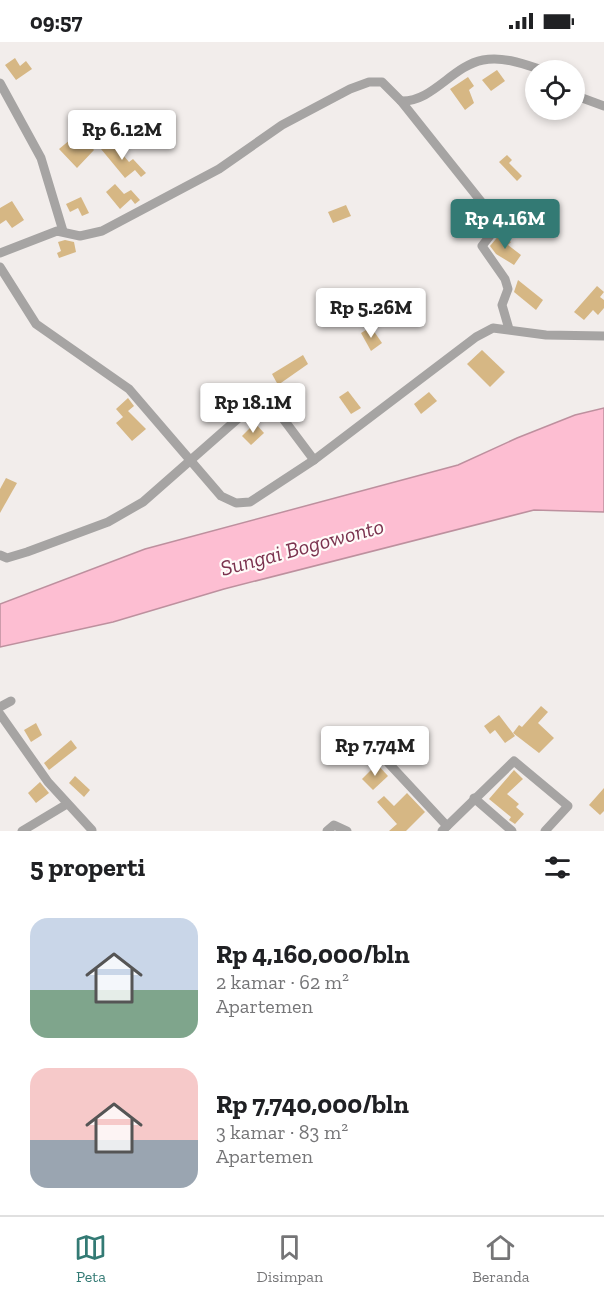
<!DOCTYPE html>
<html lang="id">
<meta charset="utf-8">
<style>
:root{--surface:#fff;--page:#f6f6f6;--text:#202124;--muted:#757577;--line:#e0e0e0;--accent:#337a74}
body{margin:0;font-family:"Zilla Slab",serif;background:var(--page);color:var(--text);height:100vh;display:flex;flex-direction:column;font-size:22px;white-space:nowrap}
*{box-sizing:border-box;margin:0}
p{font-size:20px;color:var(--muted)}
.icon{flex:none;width:33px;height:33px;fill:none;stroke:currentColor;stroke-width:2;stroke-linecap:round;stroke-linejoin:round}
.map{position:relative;height:789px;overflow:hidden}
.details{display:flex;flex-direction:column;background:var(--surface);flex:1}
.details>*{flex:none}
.tools{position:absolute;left:525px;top:18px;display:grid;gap:12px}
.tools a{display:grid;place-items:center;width:60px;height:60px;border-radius:50%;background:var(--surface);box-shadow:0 3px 9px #0003;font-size:30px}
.price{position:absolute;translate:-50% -51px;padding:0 14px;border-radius:6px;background:#fff;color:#222;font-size:20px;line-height:39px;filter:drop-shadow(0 2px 3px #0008)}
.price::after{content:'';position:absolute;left:50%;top:36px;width:18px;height:14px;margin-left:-9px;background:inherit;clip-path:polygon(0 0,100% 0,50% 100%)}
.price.current{background:var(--accent);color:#fff}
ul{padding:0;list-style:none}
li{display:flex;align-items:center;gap:18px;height:150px;padding:0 30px}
li span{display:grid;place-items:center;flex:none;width:168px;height:120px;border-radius:18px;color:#555}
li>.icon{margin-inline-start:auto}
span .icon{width:72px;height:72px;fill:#fffc;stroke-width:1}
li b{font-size:26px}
h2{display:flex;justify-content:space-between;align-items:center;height:72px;padding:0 30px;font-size:26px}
.status{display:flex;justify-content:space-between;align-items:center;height:42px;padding:0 30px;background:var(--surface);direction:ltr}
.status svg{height:16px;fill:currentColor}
.tab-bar{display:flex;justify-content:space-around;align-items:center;height:84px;border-top:2px solid var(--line);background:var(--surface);font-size:16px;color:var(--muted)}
.tab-bar a{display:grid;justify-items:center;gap:3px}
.tab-bar .current{color:var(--accent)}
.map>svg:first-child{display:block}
.water{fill:#fdbed2;stroke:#bd909e;stroke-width:1.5}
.building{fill:#d6b784}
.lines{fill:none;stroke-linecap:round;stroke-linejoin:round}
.minor{stroke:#a6a4a3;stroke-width:9}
.labels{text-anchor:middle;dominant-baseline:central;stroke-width:4.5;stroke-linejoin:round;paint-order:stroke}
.water-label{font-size:22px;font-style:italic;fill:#7b334f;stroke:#fffbf9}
</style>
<div class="status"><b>09:57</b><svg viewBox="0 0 49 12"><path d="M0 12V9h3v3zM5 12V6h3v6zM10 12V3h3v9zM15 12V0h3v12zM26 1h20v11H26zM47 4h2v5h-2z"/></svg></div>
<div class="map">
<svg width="604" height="789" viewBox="0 0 604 789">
<rect width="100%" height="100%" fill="#f2edeb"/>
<path class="water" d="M 604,366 L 604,470 L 534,468 L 224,547 L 113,580 L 0,605 L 0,562 L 145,507 L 458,423 L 517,396 L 575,373 Z"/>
<g class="building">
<path d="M 15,16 L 20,24 L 26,19 L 32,27 L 16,38 L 5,23 Z"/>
<path d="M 497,28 L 505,39 L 491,49 L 482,38 Z"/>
<path d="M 468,35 L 474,44 L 469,48 L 474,61 L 465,68 L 450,47 Z"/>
<path d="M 82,88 L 88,95 L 85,98 L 94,108 L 77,126 L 59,107 Z"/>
<path d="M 111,99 L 129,120 L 133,117 L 146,131 L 141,135 L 135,128 L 125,136 L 101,107 Z"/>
<path d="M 507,113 L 512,118 L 509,121 L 522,134 L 517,139 L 499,120 Z"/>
<path d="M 115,142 L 124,152 L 131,148 L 140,158 L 135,162 L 131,157 L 120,167 L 106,150 Z"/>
<path d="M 81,155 L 89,171 L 82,174 L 78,166 L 70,170 L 66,162 Z"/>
<path d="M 12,159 L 24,178 L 12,186 L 6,178 L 0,182 L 0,166 Z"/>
<path d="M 346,163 L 351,174 L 333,181 L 328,170 Z"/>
<path d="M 500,192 L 511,200 L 508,203 L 521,213 L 514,223 L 496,212 L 490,204 Z"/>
<path d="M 65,198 L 74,200 L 76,210 L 59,216 L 57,211 L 61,209 L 58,200 Z"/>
<path d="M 518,238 L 543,258 L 536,268 L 514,250 Z"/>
<path d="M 597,244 L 604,250 L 600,255 L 604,258 L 604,266 L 598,273 L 593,268 L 584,278 L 574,270 Z"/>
<path d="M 371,285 L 382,301 L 371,309 L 361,291 Z"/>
<path d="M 482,308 L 505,330 L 490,345 L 467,322 Z"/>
<path d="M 303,313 L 308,322 L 278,343 L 272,332 Z"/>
<path d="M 348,349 L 361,366 L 351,372 L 339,355 Z"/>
<path d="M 429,350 L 437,359 L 421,372 L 414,362 Z"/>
<path d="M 128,356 L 134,364 L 128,369 L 146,387 L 132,399 L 116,381 L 123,375 L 116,367 Z"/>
<path d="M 255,381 L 264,391 L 251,403 L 242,394 Z"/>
<path d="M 6,436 L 17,441 L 0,471 L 0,447 Z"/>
<path d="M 541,664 L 548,670 L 538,681 L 554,696 L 539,711 L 513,691 L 519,683 L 522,685 Z"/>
<path d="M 499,673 L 515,694 L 505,701 L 495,688 L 490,692 L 484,684 Z"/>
<path d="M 36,681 L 42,693 L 31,700 L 24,688 Z"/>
<path d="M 71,698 L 77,706 L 49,728 L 44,721 Z"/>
<path d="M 377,722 L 388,734 L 373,748 L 362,737 Z"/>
<path d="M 514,728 L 523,737 L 507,752 L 519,762 L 516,765 L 524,772 L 515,782 L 509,778 L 511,775 L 489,757 Z"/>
<path d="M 75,734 L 90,748 L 84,755 L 69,741 Z"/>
<path d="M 40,740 L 49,751 L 36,761 L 28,751 Z"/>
<path d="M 604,746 L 604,769 L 600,773 L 589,763 Z"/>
<path d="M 407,751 L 425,770 L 406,789 L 389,789 L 397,782 L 377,760 L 384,754 L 394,764 Z"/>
</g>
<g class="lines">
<g class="minor">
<path d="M 0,41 L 41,116 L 63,189"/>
<path d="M 574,53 L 604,64"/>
<path d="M 401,59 C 433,60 452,24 483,18 C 503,14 524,22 542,28"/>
<path d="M 0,211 L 57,189 L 80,194 L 102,189 L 219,127 L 282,83 L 350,47 L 369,40 L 382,40 L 401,59 L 499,182 L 482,204 L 505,237 L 508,247 L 502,263 L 509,287"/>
<path d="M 0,225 L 36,282 L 129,347 L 221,454 L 236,461 L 250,460 L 314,418 L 476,295 L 493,286 L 546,293 L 604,294"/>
<path d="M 0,513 L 7,516 L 27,510 L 108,480 L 143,460 L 258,359 L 272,362 L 314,418"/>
<path d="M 0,665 L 11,659"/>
<path d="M 0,672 L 48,740 L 92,788"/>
<path d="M 380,712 L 447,784"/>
<path d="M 474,756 L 512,789"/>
<path d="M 22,789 L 67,762"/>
<path d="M 327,789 L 334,783 L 347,789"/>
<path d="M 442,789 L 514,719 L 568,764 L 545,789"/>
</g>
</g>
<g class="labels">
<g class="water-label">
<text transform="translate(302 505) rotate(-15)">Sungai Bogowonto</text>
</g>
</g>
</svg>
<div class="tools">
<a><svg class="icon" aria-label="locate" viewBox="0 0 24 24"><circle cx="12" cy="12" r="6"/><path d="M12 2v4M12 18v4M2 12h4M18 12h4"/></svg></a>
</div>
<b class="price" style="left:122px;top:119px">Rp 6.12M</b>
<b class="price current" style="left:505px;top:208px">Rp 4.16M</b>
<b class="price" style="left:371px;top:297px">Rp 5.26M</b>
<b class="price" style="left:253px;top:392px">Rp 18.1M</b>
<b class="price" style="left:375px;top:735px">Rp 7.74M</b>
</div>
<section class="details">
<h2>5 properti<svg class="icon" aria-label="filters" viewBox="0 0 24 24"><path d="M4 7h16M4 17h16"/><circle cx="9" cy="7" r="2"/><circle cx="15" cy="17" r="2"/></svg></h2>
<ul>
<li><span style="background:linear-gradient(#c9d6e8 60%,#7fa58c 0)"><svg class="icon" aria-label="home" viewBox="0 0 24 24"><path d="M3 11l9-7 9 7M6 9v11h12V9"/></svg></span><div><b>Rp 4,160,000/bln</b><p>2 kamar · 62 m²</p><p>Apartemen</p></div></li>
<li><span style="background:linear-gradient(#f6c9c9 60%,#9aa5b1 0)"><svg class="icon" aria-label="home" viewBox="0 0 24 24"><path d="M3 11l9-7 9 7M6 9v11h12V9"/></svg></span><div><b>Rp 7,740,000/bln</b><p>3 kamar · 83 m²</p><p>Apartemen</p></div></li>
</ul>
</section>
<nav class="tab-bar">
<a class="current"><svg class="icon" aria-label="map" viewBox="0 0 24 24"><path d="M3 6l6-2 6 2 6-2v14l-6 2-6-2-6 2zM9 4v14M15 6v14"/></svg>Peta</a>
<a><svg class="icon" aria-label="saved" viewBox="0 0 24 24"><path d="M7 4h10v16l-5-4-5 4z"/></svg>Disimpan</a>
<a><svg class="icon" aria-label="home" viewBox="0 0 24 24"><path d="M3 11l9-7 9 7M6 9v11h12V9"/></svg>Beranda</a>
</nav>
